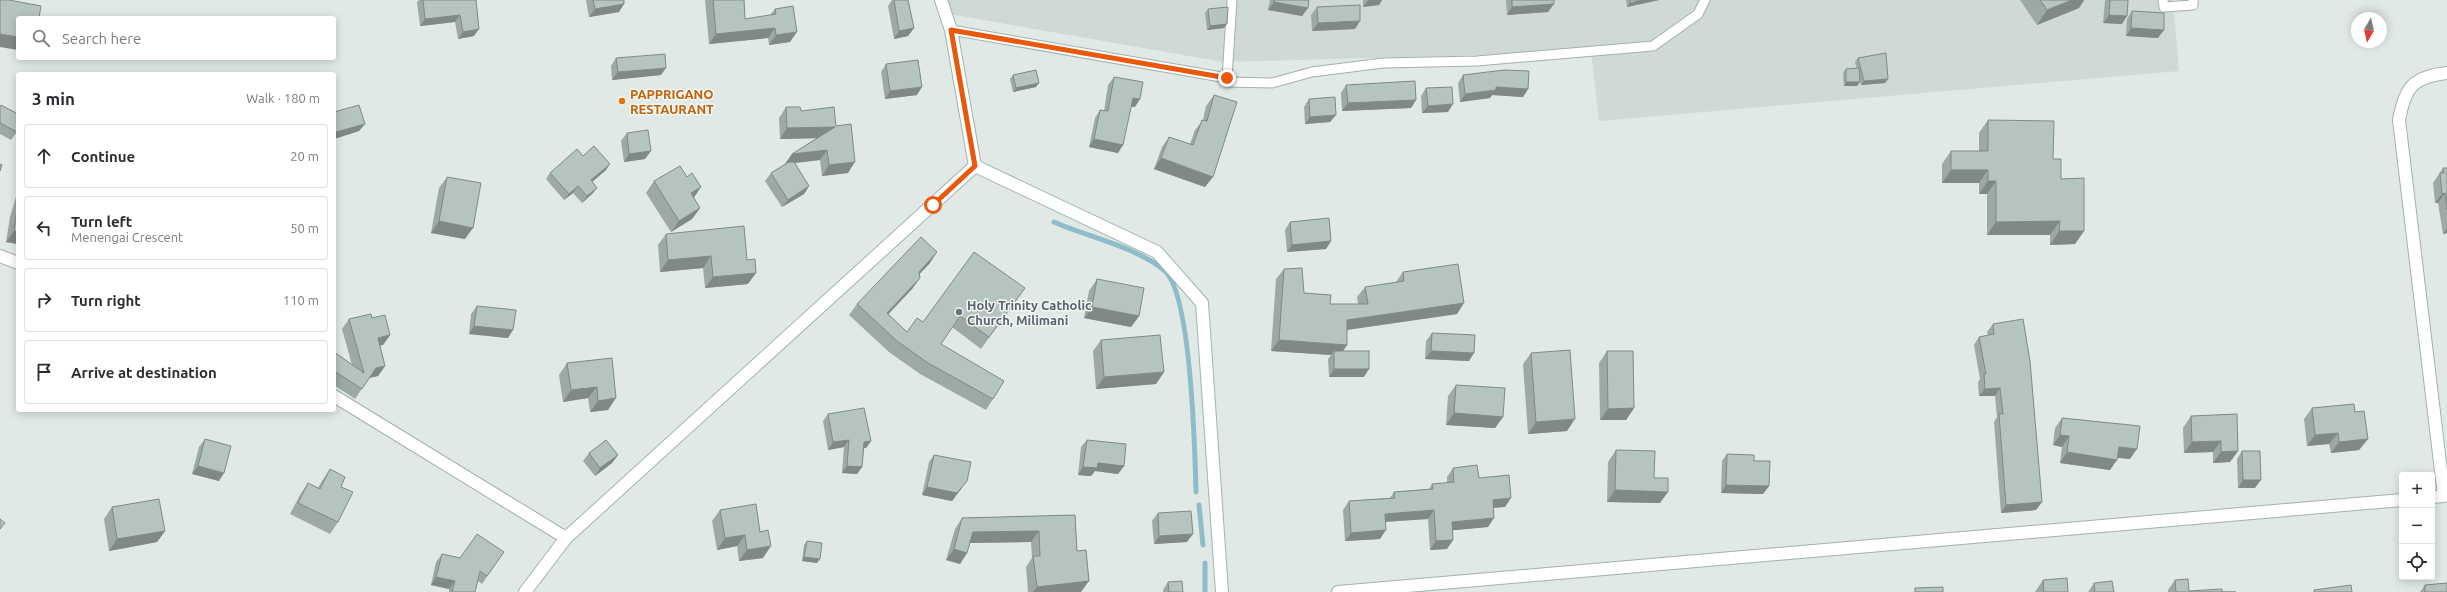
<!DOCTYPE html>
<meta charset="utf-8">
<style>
body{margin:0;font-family:Ubuntu,sans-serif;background:#f2f2f3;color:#2b2b33}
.controls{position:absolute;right:12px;bottom:12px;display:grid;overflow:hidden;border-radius:4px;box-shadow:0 2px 10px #0003}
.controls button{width:36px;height:36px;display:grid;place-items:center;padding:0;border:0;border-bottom:1px solid #e1e1e2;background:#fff;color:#2b2b33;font:20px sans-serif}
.compass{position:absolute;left:2351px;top:12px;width:36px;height:36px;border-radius:50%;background:#fff;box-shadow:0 2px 10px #0003;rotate:189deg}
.stop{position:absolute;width:12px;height:12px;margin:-9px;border:3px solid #ea580c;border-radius:50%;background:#fff}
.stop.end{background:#ea580c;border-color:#fff;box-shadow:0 1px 4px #0008}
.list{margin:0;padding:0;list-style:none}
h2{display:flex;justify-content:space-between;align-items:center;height:52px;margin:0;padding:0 16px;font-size:17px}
h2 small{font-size:13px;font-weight:400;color:#7c7c81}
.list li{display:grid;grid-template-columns:26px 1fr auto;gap:12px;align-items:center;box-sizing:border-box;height:64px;margin:0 8px 8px;padding:0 8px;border:1px solid #e1e1e2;border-radius:4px}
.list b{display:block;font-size:15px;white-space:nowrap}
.list p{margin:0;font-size:13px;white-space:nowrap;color:#7c7c81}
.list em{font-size:13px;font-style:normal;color:#7c7c81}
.icon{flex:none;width:22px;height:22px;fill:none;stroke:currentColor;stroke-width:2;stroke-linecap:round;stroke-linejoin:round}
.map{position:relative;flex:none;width:2447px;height:592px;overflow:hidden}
.search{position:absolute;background:#fff;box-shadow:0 2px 10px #0003;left:16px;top:16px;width:320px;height:44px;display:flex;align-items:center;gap:10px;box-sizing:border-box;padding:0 14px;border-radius:4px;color:#7c7c81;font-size:15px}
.panel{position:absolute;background:#fff;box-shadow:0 2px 10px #0003;left:16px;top:72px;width:320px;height:340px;border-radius:4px}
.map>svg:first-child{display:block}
</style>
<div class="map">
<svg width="2447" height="592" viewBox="0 0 2447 592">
<rect width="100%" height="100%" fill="#e0e9e6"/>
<polygon fill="#cfd9d5" points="948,0 2173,0 2179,71 1599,121 1591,52 1223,62 949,14"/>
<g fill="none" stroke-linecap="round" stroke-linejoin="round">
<g stroke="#8ebdc9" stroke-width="5">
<path d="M1054,222c34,15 83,25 111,49 26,24 30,181 31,221"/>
<polyline points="1199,505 1203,545"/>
<polyline points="1205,563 1205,592"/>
</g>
<g stroke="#a4b0ad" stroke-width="11">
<g id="lane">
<polyline points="2163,0 2164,7 2193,5 2193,0"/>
<polyline points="951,30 1227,78 1227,82 1272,83 1312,72 1383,63 1477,61 1653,46 1698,14 1705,0"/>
<polyline points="1227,78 1232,0"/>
</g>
</g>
<g stroke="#a4b0ad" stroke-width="14">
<g id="street">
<polyline points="941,0 951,30 975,166"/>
<polyline points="0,256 18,263"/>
<polyline points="334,396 566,538"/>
<path d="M2432,497l12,-1 -45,-376c6,-33 14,-43 48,-47"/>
<polyline points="1338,592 2402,500"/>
</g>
</g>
<g stroke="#a1b4ae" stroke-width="14">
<polyline id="secondary" points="525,592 566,538 975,166 1157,252 1202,303 1222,592"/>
</g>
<use href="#lane" stroke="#fff" stroke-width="9"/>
<use href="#street" stroke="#fff" stroke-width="12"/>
<use href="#secondary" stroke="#fff" stroke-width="12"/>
</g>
<g fill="#9da9a4">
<polygon points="419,0 476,0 474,36 458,39 455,22 420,26 417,2"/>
<polygon points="586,0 624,0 619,12 589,17"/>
<polygon points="705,0 744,0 745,19 770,15 775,9 790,42 769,45 768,38 709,44"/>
<polygon points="892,0 908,0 914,28 908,36 894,39 888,6"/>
<polygon points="1270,0 1309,0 1308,8 1302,16 1268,10"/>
<polygon points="1363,0 1382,0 1379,5 1363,7"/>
<polygon points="1506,0 1554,0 1548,12 1507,15"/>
<polygon points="1626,0 1659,0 1627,7"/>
<polygon points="2020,0 2084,0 2079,8 2037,25"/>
<polygon points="2105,0 2128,0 2122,24 2103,23"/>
<polygon points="1317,7 1355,29 1312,31 1311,15"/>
<polygon points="1208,9 1224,28 1207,30 1205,13"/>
<polygon points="2132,11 2158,38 2126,36 2127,19"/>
<polygon points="616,58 661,75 612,80 611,66"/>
<polygon points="1858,58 1888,79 1885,83 1861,85 1860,80 1857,86 1844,86 1843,73 1846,69 1857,69 1855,62"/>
<polygon points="886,64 917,95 885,99 881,72"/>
<polygon points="1013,75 1036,87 1013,92 1010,79"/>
<polygon points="1463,75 1528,89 1523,97 1492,95 1490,98 1460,102 1458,83"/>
<polygon points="1114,77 1135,107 1131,107 1118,153 1089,147 1095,118 1100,110 1104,111 1108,85"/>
<polygon points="1346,85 1416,100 1411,108 1342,111 1341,93"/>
<polygon points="1426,88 1448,112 1422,113 1421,96"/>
<polygon points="1214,95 1205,187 1154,169 1162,147 1169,137 1190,144 1195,130 1203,120 1206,106"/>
<polygon points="1309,99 1336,115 1330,122 1305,124 1304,107"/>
<polygon points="0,107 17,132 11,140 0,134"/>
<polygon points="786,107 801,111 836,126 848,173 822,176 820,160 795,163 809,186 804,194 782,207 765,181 771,173 785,164 792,154 817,138 780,139 779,118"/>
<polygon points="334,112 365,124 359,131 334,139"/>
<polygon points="1988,120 2053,159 2061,179 2084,231 2075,244 2050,245 2050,235 1987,235 1987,194 1979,194 1979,183 1942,183 1942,164 1951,151 1979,151 1979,133"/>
<polygon points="627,133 645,159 624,162 621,141"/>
<polygon points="583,156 606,170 592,182 597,188 592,194 582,203 573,193 564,200 546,179 550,173"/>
<polygon points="2443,168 2447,168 2447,233 2443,234 2438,203 2435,203 2433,183"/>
<polygon points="447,177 465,239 431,233 439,188"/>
<polygon points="654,181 694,198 700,208 692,219 671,232 646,193"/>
<polygon points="18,190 18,244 6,242 10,217"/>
<polygon points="1290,222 1331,241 1326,249 1287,252 1285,230"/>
<polygon points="666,234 747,260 748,284 705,288 703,268 660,272 658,245"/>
<polygon points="930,263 919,274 920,278 912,289 888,314 907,332 923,322 1025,288 981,349 952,327 941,344 993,399 986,410 920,374 889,352 849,315 857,304"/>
<polygon points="1284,269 1304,293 1330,304 1358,304 1357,297 1365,287 1396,282 1403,272 1457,314 1347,330 1347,345 1343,351 1364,377 1329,377 1328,359 1331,355 1271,351 1276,279"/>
<polygon points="1097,279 1139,316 1131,327 1084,318 1089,291"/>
<polygon points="477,306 508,338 469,334 471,314"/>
<polygon points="372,318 390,335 383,345 380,345 385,366 378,376 369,378 355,399 334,385 334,352 352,365 342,329 349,319"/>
<polygon points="1993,324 2042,502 2036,510 2001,513 1994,422 1997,417 1995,396 1979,396 1978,382 1980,379 1974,345 1979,337 1988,335 1987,332"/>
<polygon points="1432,333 1469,361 1425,359 1426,341"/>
<polygon points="1101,340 1164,372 1156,384 1096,389 1093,351"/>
<polygon points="1607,351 1634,408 1626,420 1600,420 1599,363"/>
<polygon points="1531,353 1567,431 1528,434 1523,364"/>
<polygon points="612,358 608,410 590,412 588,398 563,402 559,375 567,363"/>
<polygon points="1456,385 1503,417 1495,428 1446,425 1448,396"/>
<polygon points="2312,408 2355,412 2368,439 2359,450 2331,453 2329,444 2307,446 2304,419"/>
<polygon points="828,414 871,441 866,448 864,448 862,467 857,474 842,473 844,447 828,450 823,421"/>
<polygon points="2191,416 2238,451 2230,462 2213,463 2213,452 2184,453 2183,428"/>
<polygon points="2062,418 2130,459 2117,458 2110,470 2060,463 2062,447 2053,445 2055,428"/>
<polygon points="205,439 219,481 192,474 199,447"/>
<polygon points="1087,440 1124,466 1118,474 1095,471 1091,476 1078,475 1081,447"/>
<polygon points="1616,450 1654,478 1660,503 1607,502 1608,462"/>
<polygon points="2242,451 2255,488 2238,488 2237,459"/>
<polygon points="589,453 618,455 612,463 595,476 583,461"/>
<polygon points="1727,454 1769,486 1763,494 1721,493 1722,461"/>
<polygon points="934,455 961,489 952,501 922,495 929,462"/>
<polygon points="1453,468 1479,478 1505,507 1493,508 1488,527 1453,530 1453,540 1447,549 1430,550 1428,519 1386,522 1380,539 1345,541 1343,510 1349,501 1390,498 1394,492 1429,489 1432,484 1447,483 1447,477"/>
<polygon points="330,469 338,522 330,534 290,514 300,495 308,483 318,488 322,481"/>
<polygon points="756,504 763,558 739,561 737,546 717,550 712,521 720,510"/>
<polygon points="112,507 165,531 157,542 109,551 104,519"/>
<polygon points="1158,513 1187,542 1154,544 1152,521"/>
<polygon points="1075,515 1077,551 1081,592 1028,592 1026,567 1032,558 1031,542 970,543 967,553 960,564 946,560 955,529 962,518"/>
<polygon points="807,541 817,563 802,561 804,545"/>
<polygon points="504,552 482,584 478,581 475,592 449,592 449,589 431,585 436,562 442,554 460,558"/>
<polygon points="2043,580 2068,592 2035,592"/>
<polygon points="2175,580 2189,591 2236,592 2168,592 2168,590"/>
<polygon points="1168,582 1183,592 1163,592 1163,590"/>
<polygon points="2094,583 2114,592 2088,592"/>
<polygon points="2425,585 2447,592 2420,592"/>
</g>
<g fill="#7f8986">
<polygon points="1368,0 1382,0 1379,5 1363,7"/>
<polygon points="1643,0 1659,0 1627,7 1630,3"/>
<polygon points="2072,0 2084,0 2079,8 2037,25 2047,10"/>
<polygon points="1274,2 1308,8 1302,16 1268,10"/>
<polygon points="624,4 619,12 589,17 595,9"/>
<polygon points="1554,4 1548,12 1507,15 1512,7"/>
<polygon points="460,15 455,22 420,26 425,19"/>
<polygon points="2109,15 2127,16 2122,24 2103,23"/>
<polygon points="1360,21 1355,29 1312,31 1318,23"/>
<polygon points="1227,24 1224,28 1207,30 1210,26"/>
<polygon points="775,28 768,38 709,44 716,34"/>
<polygon points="914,28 908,36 894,39 899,31"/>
<polygon points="2131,28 2164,30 2158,38 2126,36"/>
<polygon points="479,29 474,36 458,39 463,32"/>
<polygon points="797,32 790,42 769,45 776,35"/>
<polygon points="0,34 18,37 18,50 0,47"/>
<polygon points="666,68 661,75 612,80 618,72"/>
<polygon points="1888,79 1885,83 1861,85 1864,81"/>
<polygon points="1846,82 1860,82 1857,86 1844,86"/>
<polygon points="1039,83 1036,87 1013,92 1016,88"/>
<polygon points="922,87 917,95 885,99 890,91"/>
<polygon points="1496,87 1528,89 1523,97 1492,95 1490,98 1460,102 1465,94"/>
<polygon points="1133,98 1140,99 1135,107 1127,106"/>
<polygon points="1416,100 1411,108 1342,111 1348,103"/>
<polygon points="1453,104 1448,112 1422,113 1428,106"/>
<polygon points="1336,115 1330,122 1305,124 1310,117"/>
<polygon points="365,124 359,131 334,139 334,134 336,132"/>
<polygon points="835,127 827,138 780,139 787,128"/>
<polygon points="1094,139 1123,145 1118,153 1089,147"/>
<polygon points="827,150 820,160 785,164 792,154"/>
<polygon points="651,151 645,159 624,162 629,154"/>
<polygon points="1161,158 1213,177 1205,187 1154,169"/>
<polygon points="855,162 848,173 822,176 829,165"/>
<polygon points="610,164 606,170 586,187 591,180"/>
<polygon points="1951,170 1988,170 1979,183 1942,183"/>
<polygon points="1988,181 1996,181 1987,194 1979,194"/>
<polygon points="578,186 573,193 564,200 569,194"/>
<polygon points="809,186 804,194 782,207 788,200"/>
<polygon points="701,187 693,199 691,193"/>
<polygon points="597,188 592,194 582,203 587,196"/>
<polygon points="2445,193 2438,203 2435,203 2442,194"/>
<polygon points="700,208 692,219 671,232 679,221"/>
<polygon points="439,221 473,228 465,239 431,233"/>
<polygon points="2060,221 2050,235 1987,235 1996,222"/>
<polygon points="2447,228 2447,233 2443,234"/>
<polygon points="14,231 18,232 18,244 6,242"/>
<polygon points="2059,231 2084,231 2075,244 2050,245"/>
<polygon points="1331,241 1326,249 1287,252 1292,245"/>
<polygon points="937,252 930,263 911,283 919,272"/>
<polygon points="711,256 703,268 660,272 668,260"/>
<polygon points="756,273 748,284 705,288 713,277"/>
<polygon points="920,278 912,289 879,324 887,313"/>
<polygon points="1464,303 1457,314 1339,331 1347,320"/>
<polygon points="1092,307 1139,316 1131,327 1084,318"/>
<polygon points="474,326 513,330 508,338 469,334"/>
<polygon points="390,335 383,345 371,348 378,338"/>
<polygon points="1279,340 1347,345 1339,356 1334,351 1331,355 1271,351"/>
<polygon points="1431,351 1474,353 1469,361 1425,359"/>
<polygon points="385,366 378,376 369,378 376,368"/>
<polygon points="1334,369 1369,369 1364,377 1329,377"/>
<polygon points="1164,372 1156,384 1096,389 1104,377"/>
<polygon points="597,387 588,398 563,402 571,390"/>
<polygon points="2000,388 1995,396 1979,396 1985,389"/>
<polygon points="616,398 608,410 590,412 598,401"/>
<polygon points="1634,408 1626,420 1600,420 1608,409"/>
<polygon points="1454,413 1503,417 1495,428 1446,425"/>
<polygon points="1575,419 1567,431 1528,434 1536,422"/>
<polygon points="2338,433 2329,444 2307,446 2315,435"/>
<polygon points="2060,435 2069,436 2062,447 2053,445"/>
<polygon points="2368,439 2359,450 2331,453 2339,442"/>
<polygon points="849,440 844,447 828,450 833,442"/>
<polygon points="871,441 866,448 859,449 864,442"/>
<polygon points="2221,441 2213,452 2184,453 2192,442"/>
<polygon points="2119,447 2137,449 2130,459 2112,457"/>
<polygon points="2238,451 2230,462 2213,463 2221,452"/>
<polygon points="2067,452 2117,460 2110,470 2060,463"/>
<polygon points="618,455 612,463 595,476 600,468"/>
<polygon points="1098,463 1124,466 1118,474 1095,471 1091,476 1078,475 1083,467"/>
<polygon points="198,466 224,473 219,481 192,474"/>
<polygon points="847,466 862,467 857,474 842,473"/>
<polygon points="2243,480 2261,480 2255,488 2238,488"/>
<polygon points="967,481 952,501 922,495 927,487"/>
<polygon points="1726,485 1769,486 1763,494 1721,493"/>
<polygon points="1615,490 1668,492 1660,503 1607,502"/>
<polygon points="1511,498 1505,507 1487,508 1493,500"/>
<polygon points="2042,502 2036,510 2001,513 2006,505"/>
<polygon points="1434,510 1428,519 1379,522 1385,514"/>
<polygon points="1494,518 1488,527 1446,531 1452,522"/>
<polygon points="1386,530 1380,539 1345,541 1351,533"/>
<polygon points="165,531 157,542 109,551 117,539"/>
<polygon points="1039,531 1031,542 965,543 973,532"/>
<polygon points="1193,534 1187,542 1154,544 1159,536"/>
<polygon points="745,535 737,546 717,550 725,538"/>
<polygon points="1453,540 1447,549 1430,550 1436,541"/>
<polygon points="771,546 763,558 739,561 747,550"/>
<polygon points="954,549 967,553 960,564 946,560"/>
<polygon points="804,557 820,559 817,563 802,561"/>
<polygon points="436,577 455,581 449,589 431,585"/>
<polygon points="1089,581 1081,592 1033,592 1037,587"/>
</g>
<g fill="#b6c4bf" stroke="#7f8986">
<polygon points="0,0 9,0 41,6 39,18 18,18 18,37 0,34"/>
<polygon points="423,0 476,0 479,29 463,32 460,15 425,19"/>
<polygon points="593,0 624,0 624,4 595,9"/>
<polygon points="713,0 744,0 745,19 776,14 775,9 793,6 797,32 776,35 775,28 716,34"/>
<polygon points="894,0 908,0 914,28 899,31"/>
<polygon points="1274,0 1309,0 1308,8 1274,2"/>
<polygon points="1512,0 1554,0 1554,4 1512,7"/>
<polygon points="1630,0 1643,0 1630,3"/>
<polygon points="2040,0 2072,0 2047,10"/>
<polygon points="2110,0 2128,0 2127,16 2109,15"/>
<polygon points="1360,5 1360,21 1318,23 1317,7"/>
<polygon points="1228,7 1227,24 1210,26 1208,9"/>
<polygon points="2132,11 2164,13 2164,30 2131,28"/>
<polygon points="1886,53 1888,79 1864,81 1858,58"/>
<polygon points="665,54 666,68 618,72 616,58"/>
<polygon points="918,60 922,87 890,91 886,64"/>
<polygon points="1859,68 1860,82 1846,82 1846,69"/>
<polygon points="1036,70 1039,83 1016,88 1013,75"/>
<polygon points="1504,70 1529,71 1528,89 1496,87 1496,90 1465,94 1463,75"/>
<polygon points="1114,77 1143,82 1140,99 1133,98 1123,145 1094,139 1100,110 1108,111"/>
<polygon points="1415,81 1416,100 1348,103 1346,85"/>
<polygon points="1452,87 1453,104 1428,106 1426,88"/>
<polygon points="1214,95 1237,102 1213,177 1161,158 1169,137 1193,145 1202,120 1207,121"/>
<polygon points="1335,97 1336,115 1310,117 1309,99"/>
<polygon points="1,105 18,114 18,129 17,132 0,123 0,107"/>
<polygon points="359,105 365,124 336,132 334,125 334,112"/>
<polygon points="786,107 800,107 801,111 834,107 836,126 851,124 855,162 829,165 827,150 792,154 835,127 787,128"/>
<polygon points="1988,120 2054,121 2053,159 2061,159 2061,179 2084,178 2084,231 2059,231 2060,221 1996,222 1996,181 1988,181 1988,170 1951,170 1951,151 1988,151"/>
<polygon points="648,130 651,151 629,154 627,133"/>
<polygon points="594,146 610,164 591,180 597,188 587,196 578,186 569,194 550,173 577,149 583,156"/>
<polygon points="789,162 794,162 809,186 788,200 771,173"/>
<polygon points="0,164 2,165 0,171"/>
<polygon points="680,166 687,177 692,173 701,187 691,193 700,208 679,221 654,181"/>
<polygon points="2443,168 2447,168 2447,209 2445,193 2442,194 2440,173 2444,173"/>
<polygon points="447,177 481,183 473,228 439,221"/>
<polygon points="18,204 18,232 14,231"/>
<polygon points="1329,218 1331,241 1292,245 1290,222"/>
<polygon points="744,226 747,260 755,259 756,273 713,277 711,256 668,260 666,234"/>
<polygon points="921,237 937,252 919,272 920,278 887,313 907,332 917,318 923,322 974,252 1025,288 989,337 960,316 941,344 1004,381 993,399 928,363 897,341 857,304"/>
<polygon points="1458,264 1464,303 1347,320 1347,345 1279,340 1284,269 1302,268 1304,293 1331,295 1330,304 1368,304 1365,287 1404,281 1403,272"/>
<polygon points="1097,279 1144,288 1139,316 1092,307"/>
<polygon points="477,306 516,310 513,330 474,326"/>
<polygon points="371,314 372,318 385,315 390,335 378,338 385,366 376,368 362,389 334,371 334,352 364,373 349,319"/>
<polygon points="2023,319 2030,361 2042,502 2006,505 1999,414 2003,414 2000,388 1985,389 1984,374 1986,374 1979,337 1994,334 1993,324"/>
<polygon points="1432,333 1475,335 1474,353 1431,351"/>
<polygon points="1160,335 1164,372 1104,377 1101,340"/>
<polygon points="1570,350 1575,419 1536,422 1531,353"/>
<rect x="1334" y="351" width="35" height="18"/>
<polygon points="1607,351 1633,351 1634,408 1608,409"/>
<polygon points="612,358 616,398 598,401 597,387 571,390 567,363"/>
<polygon points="1456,385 1505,388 1503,417 1454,413"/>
<polygon points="2354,404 2355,412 2364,411 2368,439 2339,442 2338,433 2315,435 2312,408"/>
<polygon points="864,408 871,441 864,442 862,467 847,466 849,440 833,442 828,414"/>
<polygon points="2237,414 2238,451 2221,452 2221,441 2192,442 2191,416"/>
<polygon points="2062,418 2140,426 2137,449 2119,447 2117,460 2067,452 2069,436 2060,435"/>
<polygon points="205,439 231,446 224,473 198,466"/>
<polygon points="606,440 618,455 600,468 589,453"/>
<polygon points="1087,440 1126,444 1124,466 1098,463 1097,468 1083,467"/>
<polygon points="1616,450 1655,451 1654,478 1668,478 1668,492 1615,490"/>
<polygon points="2242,451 2260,451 2261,480 2243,480"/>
<polygon points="1727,454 1754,455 1754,461 1770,461 1769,486 1726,485"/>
<polygon points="934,455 971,462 967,481 957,493 927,487"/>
<polygon points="1477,465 1479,478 1509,475 1511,498 1493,500 1494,518 1452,522 1453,540 1436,541 1434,510 1385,514 1386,530 1351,533 1349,501 1395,498 1394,492 1433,489 1432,484 1454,482 1453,468"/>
<polygon points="330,469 345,477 341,487 353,492 338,522 298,503 308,483 320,489"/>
<polygon points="159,499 165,531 117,539 112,507"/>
<polygon points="756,504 760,532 768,530 771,546 747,550 745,535 725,538 720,510"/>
<polygon points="1191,511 1193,534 1159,536 1158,513"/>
<polygon points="1075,515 1077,551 1086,550 1089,581 1037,587 1033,556 1040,556 1039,531 973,532 967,553 954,549 962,518"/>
<polygon points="0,519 5,523 0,529"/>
<polygon points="477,534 504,552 487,576 480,571 475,592 452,592 455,581 436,577 442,554 460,558"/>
<polygon points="807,541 822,543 820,559 804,557"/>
<polygon points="2067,578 2068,592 2044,592 2043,580"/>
<polygon points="2188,579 2189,591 2222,589 2222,592 2236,592 2176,592 2175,580"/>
<polygon points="1182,581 1183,592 1169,592 1168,582"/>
<polygon points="2112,581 2114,592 2095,592 2094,583"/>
<polygon points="2447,583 2447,592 2425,592 2425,585"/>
<polygon points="2351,585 2352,592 2314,592 2314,590"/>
<polygon points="1943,587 1943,592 1915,592 1915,588"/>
</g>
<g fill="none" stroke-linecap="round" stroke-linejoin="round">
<polyline stroke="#ea580c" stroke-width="5" points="933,205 975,166 951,30 1227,78"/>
</g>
<circle fill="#e8710a" stroke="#f0f7f4" stroke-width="1.5" cx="622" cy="101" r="4"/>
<circle fill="#6b7280" stroke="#f0f7f4" stroke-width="1.5" cx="959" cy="312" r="4"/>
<g text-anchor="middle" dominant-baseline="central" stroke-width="3" stroke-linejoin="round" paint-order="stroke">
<g font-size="13" font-weight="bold" fill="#c56008" stroke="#f0f7f4" text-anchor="start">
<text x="630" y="94">PAPPRIGANO<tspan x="630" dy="15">RESTAURANT</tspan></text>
</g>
<g font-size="13" font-weight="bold" fill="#5b616d" stroke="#f0f7f4" text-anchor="start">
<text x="967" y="305">Holy Trinity Catholic<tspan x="967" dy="15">Church, Milimani</tspan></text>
</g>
</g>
</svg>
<div class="controls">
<button>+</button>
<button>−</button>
<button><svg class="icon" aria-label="locate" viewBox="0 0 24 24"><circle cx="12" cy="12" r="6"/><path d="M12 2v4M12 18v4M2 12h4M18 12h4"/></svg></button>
</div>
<svg class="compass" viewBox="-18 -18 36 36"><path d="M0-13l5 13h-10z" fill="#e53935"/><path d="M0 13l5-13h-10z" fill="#7c7c81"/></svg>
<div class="stop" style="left:933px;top:205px"></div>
<div class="stop end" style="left:1227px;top:78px"></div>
<div class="search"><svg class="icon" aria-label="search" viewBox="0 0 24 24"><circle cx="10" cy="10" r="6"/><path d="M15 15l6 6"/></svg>Search here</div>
<section class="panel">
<h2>3 min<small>Walk · 180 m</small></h2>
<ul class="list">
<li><svg class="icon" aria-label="ahead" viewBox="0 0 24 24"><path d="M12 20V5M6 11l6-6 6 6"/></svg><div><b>Continue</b></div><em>20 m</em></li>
<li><svg class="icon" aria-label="left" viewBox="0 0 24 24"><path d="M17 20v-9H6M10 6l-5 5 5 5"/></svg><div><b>Turn left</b><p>Menengai Crescent</p></div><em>50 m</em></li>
<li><svg class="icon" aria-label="right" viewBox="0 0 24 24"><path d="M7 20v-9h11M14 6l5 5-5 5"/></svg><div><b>Turn right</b></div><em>110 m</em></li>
<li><svg class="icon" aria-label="arrive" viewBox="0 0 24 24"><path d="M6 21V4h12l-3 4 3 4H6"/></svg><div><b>Arrive at destination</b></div></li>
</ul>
</section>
</div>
